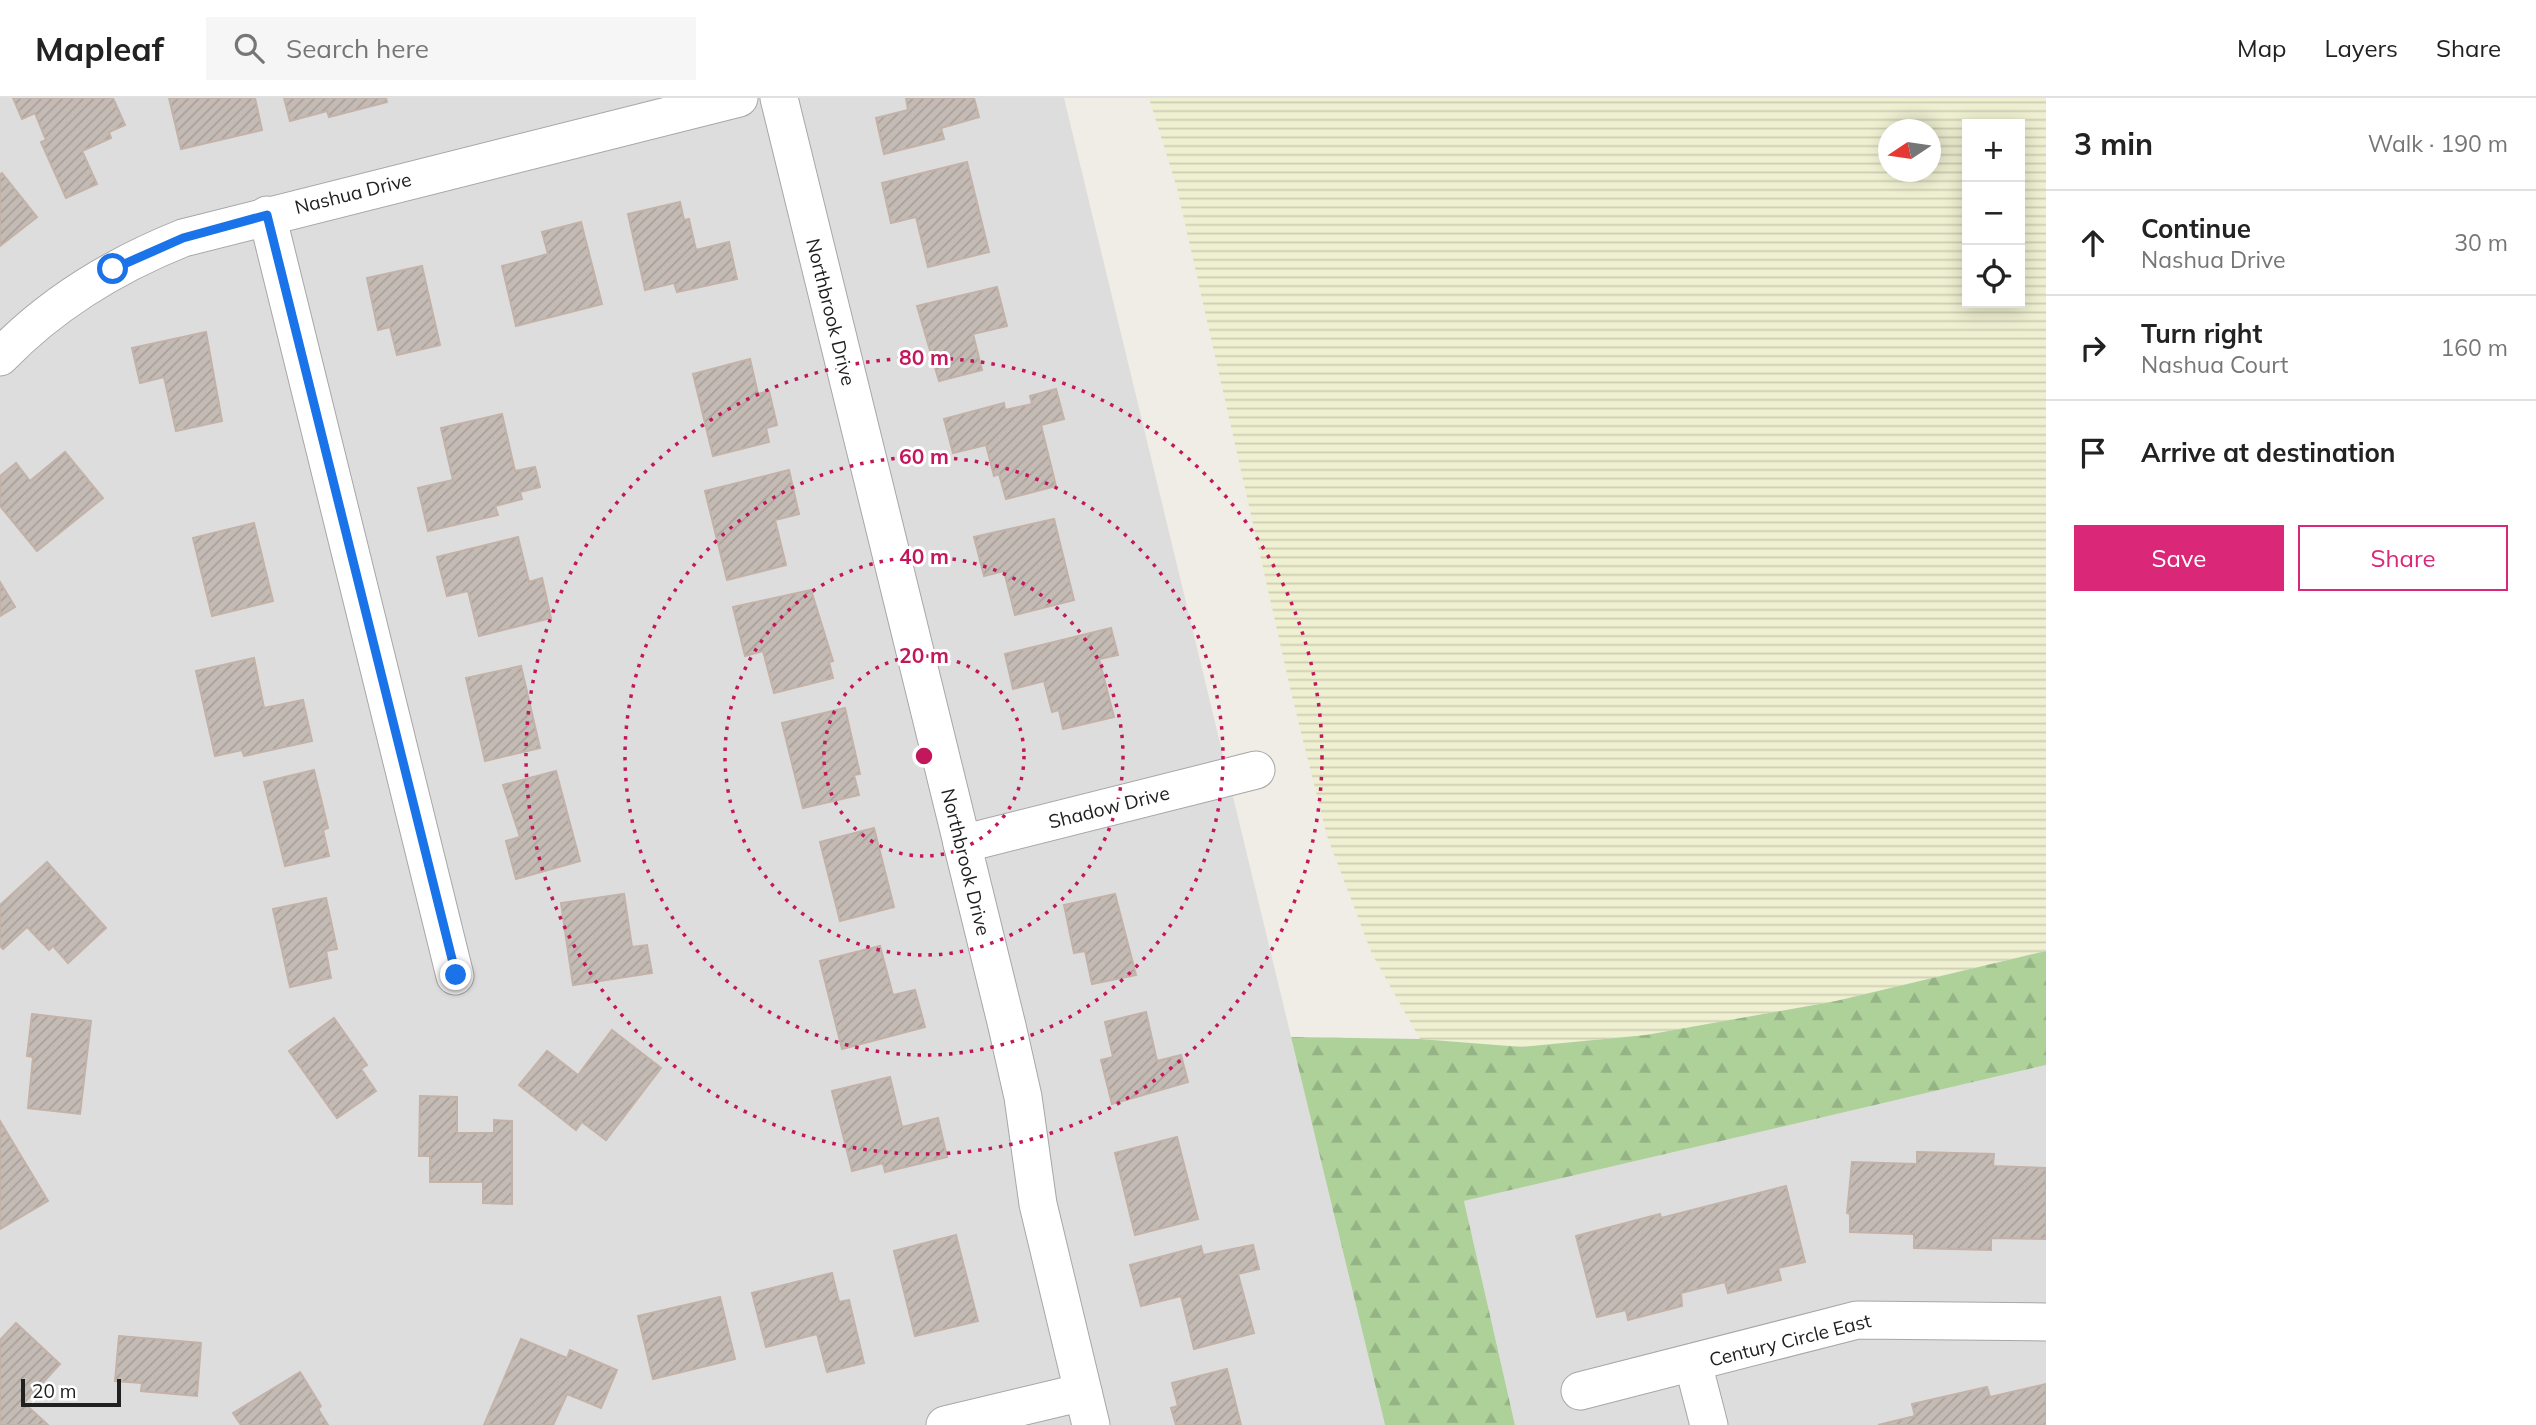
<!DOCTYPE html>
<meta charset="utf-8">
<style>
body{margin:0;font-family:Mulish,sans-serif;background:#f6f6f6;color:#222}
.controls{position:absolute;right:21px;top:21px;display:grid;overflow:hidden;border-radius:0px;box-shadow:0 4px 18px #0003}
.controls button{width:63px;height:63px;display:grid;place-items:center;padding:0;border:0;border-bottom:2px solid #e0e0e0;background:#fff;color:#222;font:35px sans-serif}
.compass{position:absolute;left:1878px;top:21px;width:63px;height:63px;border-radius:50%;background:#fff;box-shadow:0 4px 18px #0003;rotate:257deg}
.scale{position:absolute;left:21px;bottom:18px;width:100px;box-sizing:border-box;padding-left:7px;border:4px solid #202020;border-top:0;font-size:19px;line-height:24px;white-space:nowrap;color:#202020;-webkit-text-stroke:5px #fff;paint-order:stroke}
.stop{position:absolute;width:21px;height:21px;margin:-16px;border:5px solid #1a73e8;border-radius:50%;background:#fff}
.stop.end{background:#1a73e8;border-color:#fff;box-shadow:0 2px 7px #0008}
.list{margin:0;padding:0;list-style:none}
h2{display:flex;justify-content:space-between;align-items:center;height:91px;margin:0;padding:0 28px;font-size:30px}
h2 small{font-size:23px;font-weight:400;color:#767676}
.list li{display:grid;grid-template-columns:46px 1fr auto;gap:21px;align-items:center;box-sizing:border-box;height:105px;padding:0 28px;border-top:2px solid #e0e0e0}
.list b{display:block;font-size:26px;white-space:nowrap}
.list p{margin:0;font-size:23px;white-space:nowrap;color:#767676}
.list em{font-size:23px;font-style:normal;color:#767676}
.actions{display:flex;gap:14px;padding:21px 28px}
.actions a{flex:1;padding:16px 0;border:2px solid #db2777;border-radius:0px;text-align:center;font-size:24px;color:#db2777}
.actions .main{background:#db2777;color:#fff}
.icon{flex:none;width:38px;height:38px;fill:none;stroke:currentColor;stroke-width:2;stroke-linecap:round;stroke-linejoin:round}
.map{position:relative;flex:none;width:2046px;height:1327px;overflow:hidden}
header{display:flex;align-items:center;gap:42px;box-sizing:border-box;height:98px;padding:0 35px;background:#fff;border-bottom:2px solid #e0e0e0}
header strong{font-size:33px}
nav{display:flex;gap:38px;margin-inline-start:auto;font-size:24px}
.search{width:490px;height:63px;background:#f6f6f6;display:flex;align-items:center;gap:18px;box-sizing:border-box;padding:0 24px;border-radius:0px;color:#767676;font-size:26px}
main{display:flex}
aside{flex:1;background:#fff}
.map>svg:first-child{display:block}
</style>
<header>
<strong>Mapleaf</strong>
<div class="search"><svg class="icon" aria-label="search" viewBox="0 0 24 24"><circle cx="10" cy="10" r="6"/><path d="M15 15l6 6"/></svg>Search here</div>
<nav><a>Map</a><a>Layers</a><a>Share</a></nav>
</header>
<main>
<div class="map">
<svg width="2046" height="1327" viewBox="0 0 2046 1327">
<defs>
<pattern id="farmland-rules" width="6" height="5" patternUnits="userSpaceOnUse" patternTransform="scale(1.75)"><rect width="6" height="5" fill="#efefd1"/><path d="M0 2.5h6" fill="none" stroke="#cdcdb3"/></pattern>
<pattern id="forest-firs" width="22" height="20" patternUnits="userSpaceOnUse" patternTransform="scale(1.75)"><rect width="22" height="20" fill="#aed19a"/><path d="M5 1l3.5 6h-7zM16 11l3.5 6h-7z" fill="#95b384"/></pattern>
<pattern id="building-hatch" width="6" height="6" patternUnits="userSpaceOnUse" patternTransform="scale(1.75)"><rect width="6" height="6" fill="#c5bbb5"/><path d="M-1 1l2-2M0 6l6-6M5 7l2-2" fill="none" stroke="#a9a09b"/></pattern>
</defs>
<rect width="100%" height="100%" fill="#f0ece6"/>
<g fill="#dedddd">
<polygon points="0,0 1064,0 1385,1327 0,1327"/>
<polygon points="2046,967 2046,1327 1515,1327 1464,1103"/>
</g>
<path fill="url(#farmland-rules)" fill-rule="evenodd" d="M1149,0h897v853l-210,50 -189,34 -125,12 -102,-8 -48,-85 -45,-118 -35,-140 -115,-508zM1967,26h53v179h-53zM1888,32h42v42h-42z"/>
<polygon fill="url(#forest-firs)" points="2046,853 2046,967 1464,1103 1515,1327 1385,1327 1291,939 1420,941 1522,949 1646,937 1836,903"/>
<g fill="url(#building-hatch)" stroke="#c3b2a8" stroke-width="2">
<polygon points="13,0 113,0 125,27 109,34 111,40 82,53 97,86 66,100 41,44 46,42 35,15 22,21"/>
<polygon points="169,0 255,0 262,32 181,51"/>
<polygon points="284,0 386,0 387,4 329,19 327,13 290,23"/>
<polygon points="906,0 974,0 979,19 941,30 944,41 884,56 876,20 908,12"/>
<polygon points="967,64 989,154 928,169 916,119 891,125 882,85"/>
<polygon points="2,75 37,119 0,148 0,77"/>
<polygon points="680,104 684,122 689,121 696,152 729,144 737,181 677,194 674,185 645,192 628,116"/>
<polygon points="581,124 602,206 516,228 502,168 548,156 542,134"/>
<polygon points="422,168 440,247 397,257 390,229 378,232 367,180"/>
<polygon points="997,189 1007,228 973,236 982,272 939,283 917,208"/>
<polygon points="206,234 222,323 176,333 164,279 140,285 132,250"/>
<polygon points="750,261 758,296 769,293 777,327 766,330 769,344 713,358 693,276"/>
<polygon points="1056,291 1064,321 1041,327 1056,388 1006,401 999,376 994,378 986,347 953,355 944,321 1004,305 1005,312 1032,306 1030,298"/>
<polygon points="502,316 515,373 535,369 540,389 520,394 522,401 495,408 498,417 428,433 418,390 453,382 441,330"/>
<polygon points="65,354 103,400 37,453 0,408 0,378 16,365 30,383"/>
<polygon points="789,372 799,416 775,422 786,467 727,482 705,393"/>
<polygon points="1054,421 1074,502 1015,517 1004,473 984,478 974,439"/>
<polygon points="254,425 273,503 212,518 193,440"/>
<polygon points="518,439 529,484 542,480 551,520 479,538 468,493 447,498 437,459"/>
<polygon points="0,484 15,509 0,518"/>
<polygon points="811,492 833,563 829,564 833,580 774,595 763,553 745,558 733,509"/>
<polygon points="1111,530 1118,557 1099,561 1114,619 1063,631 1059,612 1052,614 1044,583 1013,591 1005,556"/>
<polygon points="254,560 264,610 303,602 312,643 244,658 242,652 215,658 196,573"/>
<polygon points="521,568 540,650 485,663 466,580"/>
<polygon points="845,610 860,676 854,677 859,697 803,710 782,625"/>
<polygon points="314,672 328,730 323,732 329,758 285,768 264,684"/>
<polygon points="556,673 580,763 516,781 506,743 520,739 503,687"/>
<polygon points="874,730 894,809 840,823 820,744"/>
<polygon points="47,764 106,830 68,865 53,848 49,852 27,829 3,851 0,848 0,807"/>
<polygon points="624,796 632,849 647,847 652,875 573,887 561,805"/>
<polygon points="1115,796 1136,877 1092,886 1085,853 1074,855 1064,807"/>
<polygon points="326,800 337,851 326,853 331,880 290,889 273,811"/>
<polygon points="880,848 893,897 915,892 925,929 842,951 820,863"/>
<polygon points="1146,914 1157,963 1181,957 1188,984 1112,1006 1101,962 1113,959 1105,924"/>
<polygon points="32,916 91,923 80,1016 28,1010 33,959 27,958"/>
<polygon points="334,920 367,967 361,971 376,993 337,1020 289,953"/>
<polygon points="612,932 661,970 606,1042 582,1024 576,1032 519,987 547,953 578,977"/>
<polygon points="890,979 902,1029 938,1020 947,1059 885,1074 883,1065 852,1073 832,993"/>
<polygon points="420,998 457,999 457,1035 494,1035 494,1022 512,1023 512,1106 483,1105 483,1084 430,1084 430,1058 419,1058"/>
<polygon points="0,1023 48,1103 0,1131"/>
<polygon points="1177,1039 1198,1121 1135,1137 1115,1055"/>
<polygon points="1917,1054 1994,1056 1993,1068 2046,1070 2046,1141 1991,1140 1991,1152 1914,1150 1914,1136 1850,1134 1850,1116 1847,1115 1852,1064 1917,1066"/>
<polygon points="1786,1088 1805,1164 1778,1170 1781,1182 1728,1195 1725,1184 1681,1195 1682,1208 1628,1222 1626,1212 1597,1219 1576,1138 1660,1116 1661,1120"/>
<polygon points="956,1137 978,1223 915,1238 894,1153"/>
<polygon points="1253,1147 1259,1171 1238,1176 1254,1235 1194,1251 1181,1198 1141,1208 1130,1167 1201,1148 1203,1157"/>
<polygon points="832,1175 839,1204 849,1202 864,1265 827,1274 817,1236 766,1249 752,1195"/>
<polygon points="720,1199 735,1261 653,1281 638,1218"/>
<polygon points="16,1225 60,1266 24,1305 48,1327 0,1327 0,1242"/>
<polygon points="119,1238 201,1245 197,1298 141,1293 142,1285 115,1283"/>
<polygon points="521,1241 567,1260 570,1252 617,1272 601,1310 567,1296 553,1327 484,1327"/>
<polygon points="1227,1271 1241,1327 1176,1327 1171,1310 1178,1308 1172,1285"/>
<polygon points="300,1274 321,1308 318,1311 328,1327 241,1327 233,1315"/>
<polygon points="2046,1286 2046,1327 1878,1327 1915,1318 1912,1306 1987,1289 1990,1299"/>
</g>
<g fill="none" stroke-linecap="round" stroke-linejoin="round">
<g stroke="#a7a7a7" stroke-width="39">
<g id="street">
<polyline points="779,0 1007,928 1023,999 1038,1106 1091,1327"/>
<polyline points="267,117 455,878"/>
<path d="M0,259c52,-54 113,-91 183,-119l556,-140"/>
<polyline points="962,746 1256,672"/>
<polyline points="1693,1265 1709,1327"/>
<polyline points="1580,1293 1857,1222 2046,1224"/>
<polyline points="945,1327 1083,1294"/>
</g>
</g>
<use href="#street" stroke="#fff" stroke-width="37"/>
</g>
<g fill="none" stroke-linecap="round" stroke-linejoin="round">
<polyline stroke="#1a73e8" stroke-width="9" points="113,171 183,140 267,117 456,877"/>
</g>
<g fill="none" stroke="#c2185b" stroke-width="3.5" stroke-dasharray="3.5 7">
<circle cx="924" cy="658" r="100"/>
<circle cx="924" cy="658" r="199"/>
<circle cx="924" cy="658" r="299"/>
<circle cx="924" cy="658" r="398"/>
</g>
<g text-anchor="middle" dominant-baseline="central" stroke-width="6" stroke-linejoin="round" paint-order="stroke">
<g font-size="19" fill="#202020" stroke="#fff">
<text transform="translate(353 95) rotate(-14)">Nashua Drive</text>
<text transform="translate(831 214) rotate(76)">Northbrook Drive</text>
<text transform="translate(1109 709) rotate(-14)">Shadow Drive</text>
<text transform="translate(966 764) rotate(76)">Northbrook Drive</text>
<text transform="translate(1790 1242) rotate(-14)">Century Circle East</text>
</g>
</g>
<circle cx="924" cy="658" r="10" fill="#c2185b" stroke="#fff" stroke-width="3.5"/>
<g font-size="21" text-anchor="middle" font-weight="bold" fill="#c2185b" stroke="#fff" stroke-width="6" stroke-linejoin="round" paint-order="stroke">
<text x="924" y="267">80 m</text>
<text x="924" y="366">60 m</text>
<text x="924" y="466">40 m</text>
<text x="924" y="565">20 m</text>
</g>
</svg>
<div class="controls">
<button>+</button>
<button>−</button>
<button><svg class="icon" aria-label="locate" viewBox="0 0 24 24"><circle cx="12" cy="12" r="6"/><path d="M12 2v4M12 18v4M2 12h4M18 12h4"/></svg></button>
</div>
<svg class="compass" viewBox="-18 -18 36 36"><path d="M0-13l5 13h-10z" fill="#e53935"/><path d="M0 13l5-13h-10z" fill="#767676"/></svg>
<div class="scale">20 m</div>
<div class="stop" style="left:113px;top:171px"></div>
<div class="stop end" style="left:456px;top:877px"></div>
</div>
<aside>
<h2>3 min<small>Walk · 190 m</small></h2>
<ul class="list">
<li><svg class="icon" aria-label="ahead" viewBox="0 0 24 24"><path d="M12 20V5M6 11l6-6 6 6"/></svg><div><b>Continue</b><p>Nashua Drive</p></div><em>30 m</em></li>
<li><svg class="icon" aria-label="right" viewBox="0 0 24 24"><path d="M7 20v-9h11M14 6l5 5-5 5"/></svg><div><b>Turn right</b><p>Nashua Court</p></div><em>160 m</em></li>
<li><svg class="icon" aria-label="arrive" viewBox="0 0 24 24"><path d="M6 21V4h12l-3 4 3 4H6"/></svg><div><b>Arrive at destination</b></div></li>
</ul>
<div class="actions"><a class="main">Save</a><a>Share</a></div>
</aside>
</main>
